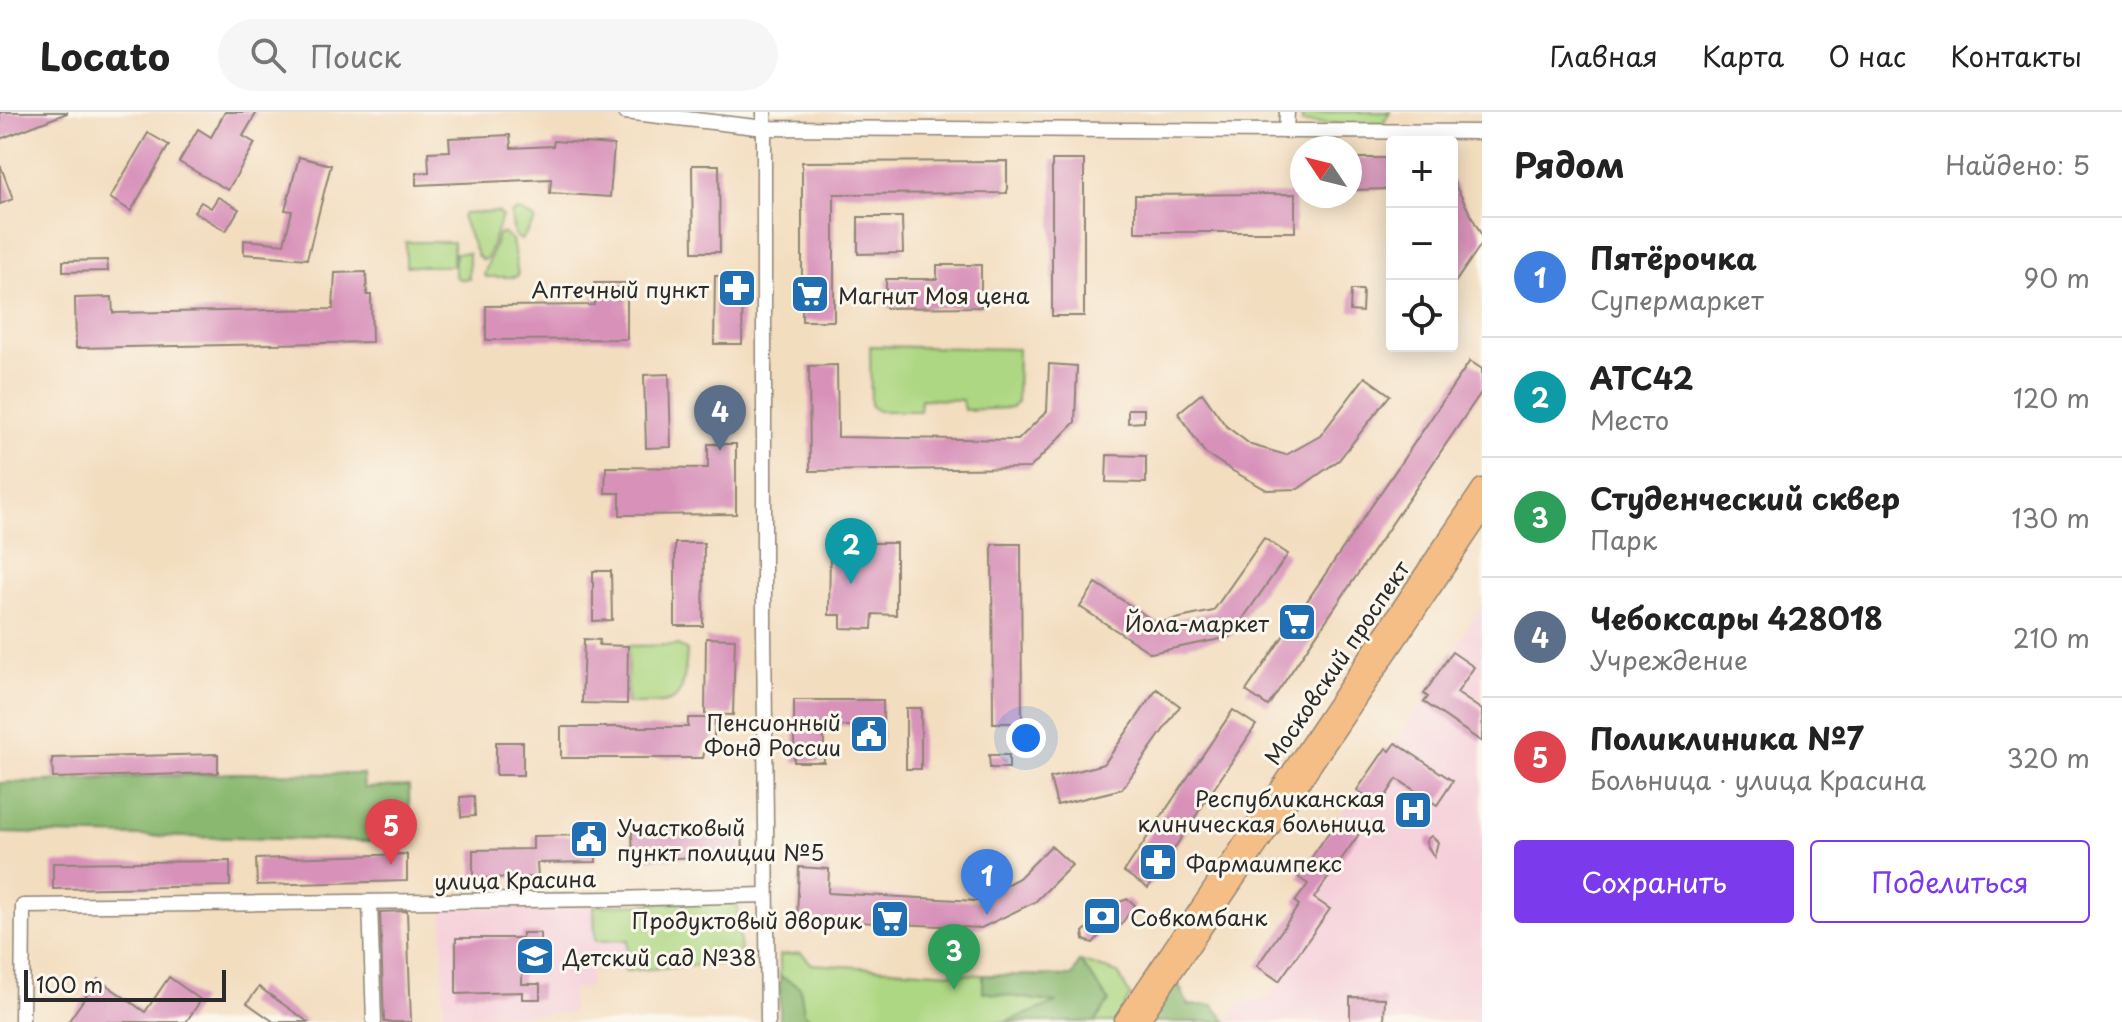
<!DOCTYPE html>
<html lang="ru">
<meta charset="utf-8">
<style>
body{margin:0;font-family:"Playpen Sans",sans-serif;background:#f6f6f6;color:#222}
.controls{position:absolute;right:24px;top:24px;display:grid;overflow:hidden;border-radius:8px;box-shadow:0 4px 20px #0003}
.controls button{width:72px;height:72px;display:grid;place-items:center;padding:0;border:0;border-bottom:2px solid #e0e0e0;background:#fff;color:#222;font:40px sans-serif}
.compass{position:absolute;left:1290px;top:24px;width:72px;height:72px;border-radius:50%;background:#fff;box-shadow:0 4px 20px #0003;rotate:305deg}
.scale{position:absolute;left:24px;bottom:20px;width:202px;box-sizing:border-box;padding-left:8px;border:4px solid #2b2b2b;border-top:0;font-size:22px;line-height:28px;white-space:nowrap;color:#2b2b2b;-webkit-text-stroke:6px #fbf7ec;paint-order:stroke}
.you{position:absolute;left:1026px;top:626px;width:28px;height:28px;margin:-20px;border:6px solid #fff;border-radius:50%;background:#1a73e8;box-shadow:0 0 0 12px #1a73e833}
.badge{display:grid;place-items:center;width:52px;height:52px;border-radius:50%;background:#7c3aed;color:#fff;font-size:26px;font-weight:700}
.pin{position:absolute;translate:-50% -66px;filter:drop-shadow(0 2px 4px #0008)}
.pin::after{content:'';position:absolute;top:42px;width:28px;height:24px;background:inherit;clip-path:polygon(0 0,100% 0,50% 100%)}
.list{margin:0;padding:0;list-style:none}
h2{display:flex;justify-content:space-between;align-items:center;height:104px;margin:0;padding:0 32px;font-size:34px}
h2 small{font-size:26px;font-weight:400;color:#767676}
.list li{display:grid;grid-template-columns:52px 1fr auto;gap:24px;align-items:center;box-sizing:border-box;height:120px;padding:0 32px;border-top:2px solid #e0e0e0}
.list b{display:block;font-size:30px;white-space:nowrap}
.list p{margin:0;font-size:26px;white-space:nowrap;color:#767676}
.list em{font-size:26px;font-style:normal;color:#767676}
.actions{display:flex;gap:16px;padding:24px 32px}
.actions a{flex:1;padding:18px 0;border:2px solid #7c3aed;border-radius:8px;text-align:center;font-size:28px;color:#7c3aed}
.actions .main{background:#7c3aed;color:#fff}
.icon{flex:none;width:44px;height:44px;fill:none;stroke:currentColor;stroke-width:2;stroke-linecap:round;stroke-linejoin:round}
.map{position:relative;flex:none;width:1482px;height:910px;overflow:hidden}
header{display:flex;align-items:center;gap:48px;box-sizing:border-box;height:112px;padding:0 40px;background:#fff;border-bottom:2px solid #e0e0e0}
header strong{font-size:38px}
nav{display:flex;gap:44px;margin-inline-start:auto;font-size:28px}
.search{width:560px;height:72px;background:#f6f6f6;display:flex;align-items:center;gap:20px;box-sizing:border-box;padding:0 28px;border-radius:44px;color:#767676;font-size:30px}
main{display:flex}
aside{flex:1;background:#fff}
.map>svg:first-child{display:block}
</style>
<header>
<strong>Locato</strong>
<div class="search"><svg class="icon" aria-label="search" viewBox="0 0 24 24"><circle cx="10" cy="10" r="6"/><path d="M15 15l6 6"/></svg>Поиск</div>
<nav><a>Главная</a><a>Карта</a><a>О нас</a><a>Контакты</a></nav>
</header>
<main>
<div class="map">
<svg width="1482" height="910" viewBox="0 0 1482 910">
<rect width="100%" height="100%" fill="#fbf7ec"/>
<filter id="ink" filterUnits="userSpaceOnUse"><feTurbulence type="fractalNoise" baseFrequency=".0125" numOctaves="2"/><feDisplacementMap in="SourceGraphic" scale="16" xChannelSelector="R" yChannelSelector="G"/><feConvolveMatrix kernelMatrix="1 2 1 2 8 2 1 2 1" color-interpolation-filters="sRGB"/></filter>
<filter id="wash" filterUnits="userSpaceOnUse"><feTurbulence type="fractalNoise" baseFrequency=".006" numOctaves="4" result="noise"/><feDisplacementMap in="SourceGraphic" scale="32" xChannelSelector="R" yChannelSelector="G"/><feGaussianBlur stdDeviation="1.8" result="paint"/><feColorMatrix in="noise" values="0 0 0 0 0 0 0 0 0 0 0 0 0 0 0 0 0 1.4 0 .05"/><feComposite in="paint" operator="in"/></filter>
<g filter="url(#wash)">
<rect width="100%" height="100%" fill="#f3ddbf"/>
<g fill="#f5cfda">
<polygon points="1482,494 1482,910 1228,910 1240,890 1268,886 1279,870 1257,854 1299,793 1295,790 1307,772 1298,765 1386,636 1390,638 1427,585 1424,582"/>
<polygon points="594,794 628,828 625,859 590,859 591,876 572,877 572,901 443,905 443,797"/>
</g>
<g fill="#add782" stroke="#6c8156" stroke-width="2">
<polygon points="1302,0 1390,0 1383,12 1302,11"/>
<polygon points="519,99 534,106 535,109 521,128 514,123 511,103 513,100"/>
<polygon points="498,100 502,104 487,146 482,148 477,143 462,105 464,102"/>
<polygon points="503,121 512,128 518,163 516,165 486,165 484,163 498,123"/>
<rect x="406" y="130" width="47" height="24"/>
<polygon points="455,141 469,141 469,167 459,167 455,164"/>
<polygon points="870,234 1018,237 1017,290 1011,296 964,298 962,288 921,287 920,299 878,299 871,294"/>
<path d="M678,533l9,6c-4,54 -8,53 -60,53l1,-58z"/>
<polygon points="737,788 742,858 732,857 731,851 625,859 628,828 595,829 594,794"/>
<polygon points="801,841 812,852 983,863 1072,864 1080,849 1118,861 1130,884 1115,910 780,910 780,843"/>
</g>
<g fill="#8ab870" stroke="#5a724e" stroke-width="2">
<polygon points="234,661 363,662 364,676 409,674 410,730 0,721 0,671"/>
<polygon points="1080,849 1109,889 1095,910 1005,910 1056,891 983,880 983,863 1072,864"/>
<polygon points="780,864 800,875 804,900 812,910 780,910"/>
<polygon points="1176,867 1188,893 1213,893 1227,910 1148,910"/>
</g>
<g id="blocks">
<g fill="#d892ba">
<polygon points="0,0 67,0 67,1 0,27"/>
<polygon points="225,0 257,0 243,24 255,31 228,78 179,50 198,17 211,25"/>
<polygon points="148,21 169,33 131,99 110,86"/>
<polygon points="510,23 511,36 553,34 554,29 614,33 610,85 550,81 551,67 416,73 416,61 429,60 428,40 450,39 449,26"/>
<polygon points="299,45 331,53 307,147 244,142 244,128 284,132 292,99 285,98"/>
<polygon points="1350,46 1392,46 1392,77 1350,78"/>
<rect x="1052" y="48" width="32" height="156"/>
<polygon points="1007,49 1007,81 834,82 834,209 802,209 802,50"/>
<polygon points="692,53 719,53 720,140 693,140"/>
<polygon points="1,55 13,87 0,92 0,56"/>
<polygon points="1452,67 1482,124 1482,131 1452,175"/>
<polygon points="1295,82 1295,120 1135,120 1135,83"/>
<polygon points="218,85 239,97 226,119 194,100 201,90 211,96"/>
<polygon points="858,105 902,105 903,141 858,142"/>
<polygon points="107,148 108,159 63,160 63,149"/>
<polygon points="937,153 981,153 981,195 886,196 886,167 937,167"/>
<polygon points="366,160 367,183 371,183 372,230 76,236 75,186 112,185 113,201 333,197 335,161"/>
<polygon points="715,164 743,164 742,232 714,232"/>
<polygon points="594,171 627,171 627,227 486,228 486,194 594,193"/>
<polygon points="1351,178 1363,178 1362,200 1350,199"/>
<polygon points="1470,249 1482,257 1482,279 1268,594 1246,579"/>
<polygon points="1049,252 1077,254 1075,310 1030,356 810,359 809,254 837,253 838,325 1018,328 1047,299"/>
<polygon points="669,262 671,335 646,336 644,263"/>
<polygon points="1365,265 1390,283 1339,348 1298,377 1267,378 1233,359 1205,341 1178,301 1202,281 1226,314 1251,333 1286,343 1320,324"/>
<polygon points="717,277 730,277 731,302 705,303 705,290 717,290"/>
<polygon points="1128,297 1144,297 1144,310 1128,311"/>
<polygon points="708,332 736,332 736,402 620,403 620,381 605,381 606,355 708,356"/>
<polygon points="1107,343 1146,344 1146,371 1106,370"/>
<polygon points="1264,426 1288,442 1230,525 1151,541 1080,495 1096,471 1157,511 1213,499"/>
<polygon points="675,431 704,431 703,514 675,514"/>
<polygon points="843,431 896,431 896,503 873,502 872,517 841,516 841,503 829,503 830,441 843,441"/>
<polygon points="992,432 1021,432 1022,611 993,611"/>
<polygon points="593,459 611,459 612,508 593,509"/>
<polygon points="706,526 735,527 733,603 705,602"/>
<polygon points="584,527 600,528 599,533 628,534 627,592 582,591"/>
<polygon points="1452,540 1474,555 1457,581 1482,598 1482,630 1424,590 1428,585 1424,582"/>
<polygon points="1157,577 1180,594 1122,677 1057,693 1050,666 1104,652"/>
<polygon points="794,588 883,588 883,629 855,629 855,614 824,614 824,650 794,650"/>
<rect x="906" y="596" width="15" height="61"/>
<polygon points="1233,598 1256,613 1148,776 1124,760"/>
<polygon points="688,606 715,606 714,624 705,637 703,646 561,646 561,615 688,615"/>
<rect x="496" y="630" width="27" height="33"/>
<polygon points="1396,631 1453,669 1437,693 1397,667 1380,693 1357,678 1386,636 1390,639"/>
<polygon points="218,642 218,661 53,666 52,646"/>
<polygon points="989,643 1009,643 1009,656 990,656"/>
<polygon points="474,684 475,704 461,705 460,685"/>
<polygon points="1338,707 1359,722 1314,786 1330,797 1279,869 1257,854 1299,793 1295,790 1308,772 1298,765"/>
<polygon points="742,715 743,743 633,748 632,720"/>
<polygon points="595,723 596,750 537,751 538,765 473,766 473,738 533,737 533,724"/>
<polygon points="1431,724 1438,730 1434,745 1426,731 1427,727"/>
<polygon points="1051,734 1072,753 1035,790 981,816 797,807 799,755 829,757 828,781 976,789 1019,766"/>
<polygon points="407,742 407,769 257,773 256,747"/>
<polygon points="230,749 230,774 53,777 53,751"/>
<polygon points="1128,787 1135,793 1117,818 1100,823 1093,831 1084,828 1083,820 1093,811 1089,800"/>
<polygon points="407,799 411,910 384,910 380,800"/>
<rect x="522" y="821" width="18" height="14"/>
<polygon points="456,826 522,826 522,872 540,872 540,887 522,887 522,880 456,882"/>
<polygon points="169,865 201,888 186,910 68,910 98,867 145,900"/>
<polygon points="259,875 308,910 274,910 247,891"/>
<polygon points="1350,885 1385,886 1384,910 1350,910"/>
</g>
</g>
</g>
<g filter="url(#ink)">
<use href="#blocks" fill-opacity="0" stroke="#8f8475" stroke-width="2"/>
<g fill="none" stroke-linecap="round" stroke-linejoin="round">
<g stroke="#8f8475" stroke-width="17">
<g id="minor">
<polyline points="625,0 765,16 1482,20"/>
<polyline points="764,0 764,518 768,910"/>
<polyline points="1286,18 1287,0"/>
<polyline points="370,790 374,910"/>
<polyline points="22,910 23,794 613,787 766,783"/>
</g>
</g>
<g stroke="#8f8475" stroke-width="21">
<g id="major">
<polyline points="1123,910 1482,376"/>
<polyline points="1139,910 1482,401"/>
</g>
</g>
<use href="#minor" stroke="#fff" stroke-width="14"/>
<use href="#major" stroke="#f5be86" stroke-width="18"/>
</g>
</g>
<defs>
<g id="pharmacy-square" transform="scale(2)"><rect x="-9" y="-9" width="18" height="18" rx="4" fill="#1f6fb2" stroke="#fbf7ec"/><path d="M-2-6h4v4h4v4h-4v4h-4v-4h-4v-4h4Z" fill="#fff"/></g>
<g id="supermarket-square" transform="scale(2)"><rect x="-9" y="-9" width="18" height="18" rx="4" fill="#1f6fb2" stroke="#fbf7ec"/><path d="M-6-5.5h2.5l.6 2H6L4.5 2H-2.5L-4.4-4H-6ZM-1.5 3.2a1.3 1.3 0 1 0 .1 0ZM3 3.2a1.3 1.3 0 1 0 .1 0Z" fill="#fff"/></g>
<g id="civic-square" transform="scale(2)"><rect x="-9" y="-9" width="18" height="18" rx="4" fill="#1f6fb2" stroke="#fbf7ec"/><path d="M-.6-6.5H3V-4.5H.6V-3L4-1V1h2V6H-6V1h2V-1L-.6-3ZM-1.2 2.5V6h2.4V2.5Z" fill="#fff"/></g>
<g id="hospital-square" transform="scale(2)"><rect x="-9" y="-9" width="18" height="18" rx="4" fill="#1f6fb2" stroke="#fbf7ec"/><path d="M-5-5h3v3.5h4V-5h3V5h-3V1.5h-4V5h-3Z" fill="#fff"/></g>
<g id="bank-square" transform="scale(2)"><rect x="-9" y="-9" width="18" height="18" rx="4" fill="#1f6fb2" stroke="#fbf7ec"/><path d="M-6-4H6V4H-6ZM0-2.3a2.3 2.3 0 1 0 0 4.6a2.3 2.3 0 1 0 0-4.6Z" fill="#fff"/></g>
<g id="school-square" transform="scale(2)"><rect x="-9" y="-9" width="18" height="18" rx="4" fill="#1f6fb2" stroke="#fbf7ec"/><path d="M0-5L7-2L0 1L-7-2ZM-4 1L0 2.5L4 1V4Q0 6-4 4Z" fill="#fff"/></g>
</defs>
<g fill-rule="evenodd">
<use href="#pharmacy-square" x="737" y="176"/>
<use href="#supermarket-square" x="810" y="182"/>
<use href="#supermarket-square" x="1297" y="510"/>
<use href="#civic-square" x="869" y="622"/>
<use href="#hospital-square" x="1413" y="698"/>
<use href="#civic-square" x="589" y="727"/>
<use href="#pharmacy-square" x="1158" y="750"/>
<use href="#bank-square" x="1102" y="804"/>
<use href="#supermarket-square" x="890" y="807"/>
<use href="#school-square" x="535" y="844"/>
</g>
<g text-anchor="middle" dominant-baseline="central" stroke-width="6" stroke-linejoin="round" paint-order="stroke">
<g font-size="22" fill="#2b2b2b" stroke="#fbf7ec" text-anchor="end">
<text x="709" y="176">Аптечный пункт</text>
<text x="838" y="182" text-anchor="start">Магнит Моя цена</text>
<text x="1269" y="510">Йола-маркет</text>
<text x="841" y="609">Пенсионный<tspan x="841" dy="25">Фонд России</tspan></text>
<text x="1385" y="685">Республиканская<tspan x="1385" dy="25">клиническая больница</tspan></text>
<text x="617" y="714" text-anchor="start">Участковый<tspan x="617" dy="25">пункт полиции №5</tspan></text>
<text x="1186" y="750" text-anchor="start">Фармаимпекс</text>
<text x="1130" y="804" text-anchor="start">Совкомбанк</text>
<text x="862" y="807">Продуктовый дворик</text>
<text x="563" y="844" text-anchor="start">Детский сад №38</text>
</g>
<g font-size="22" fill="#2b2b2b" stroke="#fbf7ec">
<text transform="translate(1336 550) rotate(-56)">Московский проспект</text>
<text transform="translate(515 767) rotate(-1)">улица Красина</text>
</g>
</g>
</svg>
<div class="controls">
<button>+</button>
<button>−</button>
<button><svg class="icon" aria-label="locate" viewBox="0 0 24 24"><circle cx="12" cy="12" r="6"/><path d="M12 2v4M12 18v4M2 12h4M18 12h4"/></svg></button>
</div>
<svg class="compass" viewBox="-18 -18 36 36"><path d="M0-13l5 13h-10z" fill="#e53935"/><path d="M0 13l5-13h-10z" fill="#767676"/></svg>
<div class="scale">100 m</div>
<div class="you"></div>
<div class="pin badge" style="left:987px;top:803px;background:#3f7fe0">1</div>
<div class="pin badge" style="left:851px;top:472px;background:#0f9aa8">2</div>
<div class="pin badge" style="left:954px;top:878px;background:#2e9e5b">3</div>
<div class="pin badge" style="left:720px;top:339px;background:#5c6f8a">4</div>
<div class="pin badge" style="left:391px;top:753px;background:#e0444e">5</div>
</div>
<aside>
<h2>Рядом<small>Найдено: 5</small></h2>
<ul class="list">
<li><span class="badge" style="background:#3f7fe0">1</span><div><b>Пятёрочка</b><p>Супермаркет</p></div><em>90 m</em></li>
<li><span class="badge" style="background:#0f9aa8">2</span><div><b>АТС42</b><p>Место</p></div><em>120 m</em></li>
<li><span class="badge" style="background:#2e9e5b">3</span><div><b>Студенческий сквер</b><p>Парк</p></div><em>130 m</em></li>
<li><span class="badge" style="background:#5c6f8a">4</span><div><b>Чебоксары 428018</b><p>Учреждение</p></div><em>210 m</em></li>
<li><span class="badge" style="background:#e0444e">5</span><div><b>Поликлиника №7</b><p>Больница · улица Красина</p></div><em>320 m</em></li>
</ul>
<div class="actions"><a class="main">Сохранить</a><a>Поделиться</a></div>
</aside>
</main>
